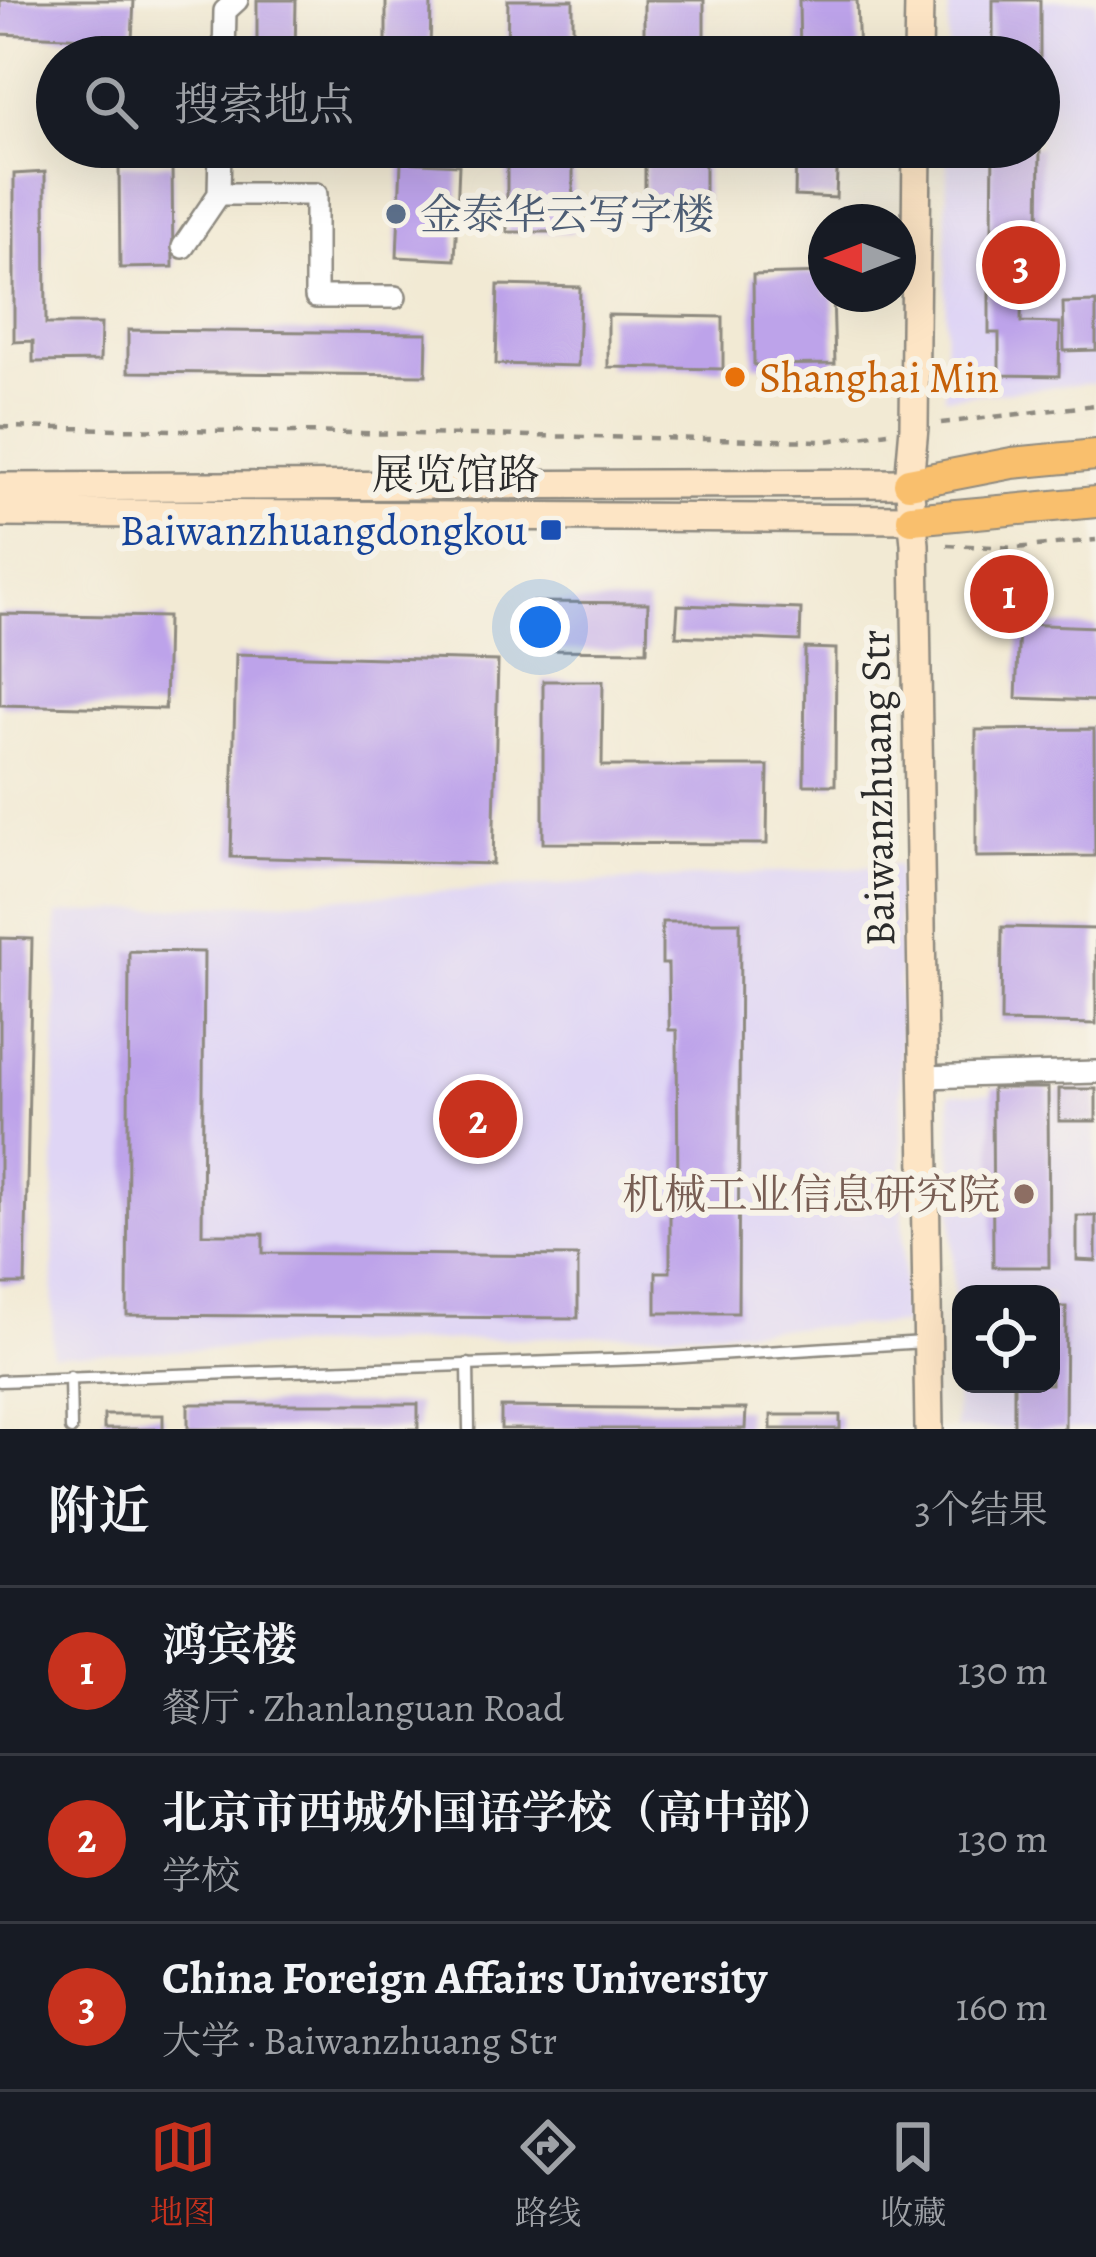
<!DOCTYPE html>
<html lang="zh">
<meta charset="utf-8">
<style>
body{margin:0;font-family:Alegreya,"Noto Serif SC",serif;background:#242831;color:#f1f3f6}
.controls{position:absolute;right:36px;bottom:36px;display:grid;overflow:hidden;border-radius:24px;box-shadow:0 12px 48px #0002}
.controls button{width:108px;height:108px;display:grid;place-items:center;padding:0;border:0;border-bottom:3px solid #363941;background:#171b24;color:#f1f3f6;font:60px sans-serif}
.compass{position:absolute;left:808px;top:204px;width:108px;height:108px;border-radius:50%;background:#171b24;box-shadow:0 12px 48px #0002;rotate:270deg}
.you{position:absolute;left:540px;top:627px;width:42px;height:42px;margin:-30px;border:9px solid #fff;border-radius:50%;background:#1a73e8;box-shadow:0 0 0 18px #1a73e833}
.badge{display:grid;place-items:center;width:78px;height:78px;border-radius:50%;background:#c8321e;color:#fff;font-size:39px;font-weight:700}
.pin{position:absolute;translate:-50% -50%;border:6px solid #fff;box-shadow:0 3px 12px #0006}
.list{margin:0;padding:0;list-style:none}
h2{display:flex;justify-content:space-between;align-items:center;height:156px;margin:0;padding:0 48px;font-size:51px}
h2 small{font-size:39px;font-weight:400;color:#9ea1a6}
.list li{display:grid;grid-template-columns:78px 1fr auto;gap:36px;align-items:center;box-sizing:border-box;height:168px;padding:0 48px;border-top:3px solid #363941}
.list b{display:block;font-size:45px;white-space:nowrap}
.list p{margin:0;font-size:39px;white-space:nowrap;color:#9ea1a6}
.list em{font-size:39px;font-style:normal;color:#9ea1a6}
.icon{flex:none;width:66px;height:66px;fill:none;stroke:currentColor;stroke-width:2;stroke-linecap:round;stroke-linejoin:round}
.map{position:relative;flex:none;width:1096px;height:1429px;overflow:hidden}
.search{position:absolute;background:#171b24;box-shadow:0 12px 48px #0002;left:36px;right:36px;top:36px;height:132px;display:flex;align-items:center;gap:30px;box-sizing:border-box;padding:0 42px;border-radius:66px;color:#9ea1a6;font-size:45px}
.sheet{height:660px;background:#171b24}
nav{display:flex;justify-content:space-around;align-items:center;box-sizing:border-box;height:168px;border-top:3px solid #363941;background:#171b24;font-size:33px;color:#9ea1a6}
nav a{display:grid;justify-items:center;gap:6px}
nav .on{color:#c8321e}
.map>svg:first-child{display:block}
</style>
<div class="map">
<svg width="1096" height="1429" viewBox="0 0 1096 1429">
<rect width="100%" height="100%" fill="#f7f3e8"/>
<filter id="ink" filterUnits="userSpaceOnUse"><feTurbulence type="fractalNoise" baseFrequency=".00833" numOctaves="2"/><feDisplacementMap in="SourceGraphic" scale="24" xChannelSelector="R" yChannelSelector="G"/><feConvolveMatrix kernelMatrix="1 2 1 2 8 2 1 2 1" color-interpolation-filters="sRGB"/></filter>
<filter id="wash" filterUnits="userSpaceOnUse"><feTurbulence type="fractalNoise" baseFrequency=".004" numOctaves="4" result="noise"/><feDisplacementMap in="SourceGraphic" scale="48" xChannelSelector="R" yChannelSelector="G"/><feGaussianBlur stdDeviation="2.7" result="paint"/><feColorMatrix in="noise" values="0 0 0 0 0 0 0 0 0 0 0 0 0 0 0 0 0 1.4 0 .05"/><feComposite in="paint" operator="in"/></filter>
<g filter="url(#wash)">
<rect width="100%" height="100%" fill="#f2ead4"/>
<g fill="#dfd5f5" fill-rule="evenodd">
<polygon points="949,0 1096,0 1096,383 945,397 947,147 1039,147 1039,57 948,57"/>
<polygon points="898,865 904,1324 52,1355 57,914"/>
<path d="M1096,1091v338h-140l-6,-335zM961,1294h90v90h-90z"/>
</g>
<g id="blocks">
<g fill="#bda3ea">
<polygon points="0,0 134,0 132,40 0,34"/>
<polygon points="257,0 296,0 295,57 257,57"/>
<polygon points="386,0 431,0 430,57 386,57"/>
<polygon points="508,0 573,0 573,57 507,57"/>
<rect x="644" y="0" width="60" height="57"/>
<polygon points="799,0 857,0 859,57 800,57"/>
<rect x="993" y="0" width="47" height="57"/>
<polygon points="384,147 429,147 429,153 384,152"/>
<rect x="507" y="147" width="66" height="85"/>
<polygon points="645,147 705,147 705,206 645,207"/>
<polygon points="796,147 838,147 836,198 795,196"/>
<polygon points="993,147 1040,147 1039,232 992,232"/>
<polygon points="401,162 459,165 455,260 397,257"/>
<polygon points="172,164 173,267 120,268 119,165"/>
<polygon points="45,172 46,324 101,324 100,361 33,362 33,341 14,342 14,174"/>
<polygon points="989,270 1022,270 1021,322 1060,323 1059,376 999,375 999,333 989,333"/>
<polygon points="826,273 826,294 833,294 835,364 754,365 753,275"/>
<polygon points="498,285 580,287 578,366 496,364"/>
<polygon points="1096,302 1096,350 1064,351 1063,303"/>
<polygon points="608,315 723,317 723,369 608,367"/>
<polygon points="128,330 427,333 426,375 128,372"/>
<polygon points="533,602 648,603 647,651 533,650"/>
<polygon points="678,605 801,609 800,641 676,636"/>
<polygon points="0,614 167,617 165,709 0,705"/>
<polygon points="1019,624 1096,627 1096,701 1016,698"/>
<polygon points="805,648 836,649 835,785 804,785"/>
<polygon points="236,654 498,661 493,864 231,857"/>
<polygon points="543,681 603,681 602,766 768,766 767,844 543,843"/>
<polygon points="1094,729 1095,856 976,857 976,730"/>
<polygon points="662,922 740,922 738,1313 656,1313 656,1272 670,1272 670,1212 678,1212 677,1030 669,1030 668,964 662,964"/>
<polygon points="1002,927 1096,929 1096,1024 1001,1022"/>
<polygon points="0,938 32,939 25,1284 0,1284"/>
<polygon points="129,951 204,952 202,1234 263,1234 263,1253 578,1256 578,1318 127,1315"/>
<polygon points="992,1088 1048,1088 1049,1267 993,1267"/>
<rect x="1059" y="1089" width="37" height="32"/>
<polygon points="1077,1216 1096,1216 1096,1261 1077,1260"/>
<polygon points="1051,1307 1066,1307 1065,1429 1014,1429 1014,1384 1051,1384"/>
<rect x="188" y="1404" width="230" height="25"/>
<polygon points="501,1407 746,1409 745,1429 501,1429"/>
<rect x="104" y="1415" width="59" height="14"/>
<rect x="771" y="1415" width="69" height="14"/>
</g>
</g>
</g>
<g filter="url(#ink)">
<use href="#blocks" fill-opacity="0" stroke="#8e8a80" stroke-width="3"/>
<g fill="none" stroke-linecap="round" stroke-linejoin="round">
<g stroke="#8e8a80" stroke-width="15">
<g id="lane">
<polyline points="468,1364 469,1429"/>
<polyline points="70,1377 71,1429"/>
<polyline points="0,1381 668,1358 924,1342"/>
</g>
</g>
<g stroke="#8e8a80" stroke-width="26">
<g id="street">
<polyline points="224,57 225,11 237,0"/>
<polyline points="219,194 316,194 316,297 395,297"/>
<polyline points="183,247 219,194 220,147"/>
<polyline points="923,1077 1096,1072"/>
</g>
</g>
<g stroke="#8e8a80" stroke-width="32">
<g id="secondary">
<polyline points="918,57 919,0"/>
<polyline points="917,147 914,427 909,483 915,544 929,1429"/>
<polyline points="0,487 909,483"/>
<polyline points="0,513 912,519"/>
</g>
</g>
<g stroke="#8e8a80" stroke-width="34">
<g id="primary">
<polyline points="909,483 1012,463 1096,455"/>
<polyline points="912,519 1096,502"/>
</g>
</g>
<g stroke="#8e8a80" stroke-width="4.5" stroke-dasharray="9 9" stroke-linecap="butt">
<polyline points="941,423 1096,405"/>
<polyline points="0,427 826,441 888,432"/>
<polyline points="947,545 1016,548 1096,540"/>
</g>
<use href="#lane" stroke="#fff" stroke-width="10"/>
<use href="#street" stroke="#fff" stroke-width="21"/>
<use href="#secondary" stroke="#fde5c5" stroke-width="27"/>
<use href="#primary" stroke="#f9bf6d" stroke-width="30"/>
</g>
</g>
<circle fill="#5c6f8a" stroke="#f7f3e8" stroke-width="4.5" cx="396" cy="214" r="12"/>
<circle fill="#e8710a" stroke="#f7f3e8" stroke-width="4.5" cx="735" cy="377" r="12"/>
<rect fill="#1a4fb4" stroke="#f7f3e8" stroke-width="4.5" x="539" y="518" width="24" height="24" rx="6"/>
<circle fill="#8d6e63" stroke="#f7f3e8" stroke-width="4.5" cx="1024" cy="1194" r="12"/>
<g text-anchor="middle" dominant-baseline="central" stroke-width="12" stroke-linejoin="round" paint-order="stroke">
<g font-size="42" fill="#4e5e75" stroke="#f7f3e8" text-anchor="start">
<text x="420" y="214">金泰华云写字楼</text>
</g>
<g font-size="42" fill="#c56008" stroke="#f7f3e8" text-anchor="start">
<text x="759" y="377">Shanghai Min</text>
</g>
<g font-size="42" fill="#2b2b2b" stroke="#f7f3e8">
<text x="456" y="474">展览馆路</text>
<text transform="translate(877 788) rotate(-91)">Baiwanzhuang Str</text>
</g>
<g font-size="42" fill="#164399" stroke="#f7f3e8" text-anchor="end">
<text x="527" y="530">Baiwanzhuangdongkou</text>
</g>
<g font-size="42" fill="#785e54" stroke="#f7f3e8" text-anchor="end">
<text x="1000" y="1194">机械工业信息研究院</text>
</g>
</g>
</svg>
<div class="controls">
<button><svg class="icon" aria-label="locate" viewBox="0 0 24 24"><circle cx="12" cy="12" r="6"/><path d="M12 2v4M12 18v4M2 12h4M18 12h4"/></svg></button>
</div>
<svg class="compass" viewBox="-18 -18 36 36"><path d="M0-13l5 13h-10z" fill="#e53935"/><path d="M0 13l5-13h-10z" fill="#9ea1a6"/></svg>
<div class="you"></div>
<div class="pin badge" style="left:1009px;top:594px">1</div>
<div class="pin badge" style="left:478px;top:1119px">2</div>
<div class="pin badge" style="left:1021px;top:265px">3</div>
<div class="search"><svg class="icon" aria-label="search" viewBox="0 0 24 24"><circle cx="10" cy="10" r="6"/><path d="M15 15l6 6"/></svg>搜索地点</div>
</div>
<section class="sheet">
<h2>附近<small>3个结果</small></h2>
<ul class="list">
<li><span class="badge">1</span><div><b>鸿宾楼</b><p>餐厅 · Zhanlanguan Road</p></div><em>130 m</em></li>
<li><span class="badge">2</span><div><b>北京市西城外国语学校（高中部）</b><p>学校</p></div><em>130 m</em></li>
<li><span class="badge">3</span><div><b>China Foreign Affairs University</b><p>大学 · Baiwanzhuang Str</p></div><em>160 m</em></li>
</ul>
</section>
<nav>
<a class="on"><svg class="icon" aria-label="map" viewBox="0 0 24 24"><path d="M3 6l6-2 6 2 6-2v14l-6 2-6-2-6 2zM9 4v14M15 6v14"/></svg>地图</a>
<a><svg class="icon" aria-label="directions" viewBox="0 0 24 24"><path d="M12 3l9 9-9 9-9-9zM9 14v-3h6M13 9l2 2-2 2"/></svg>路线</a>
<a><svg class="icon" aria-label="saved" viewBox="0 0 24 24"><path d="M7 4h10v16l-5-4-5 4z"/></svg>收藏</a>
</nav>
